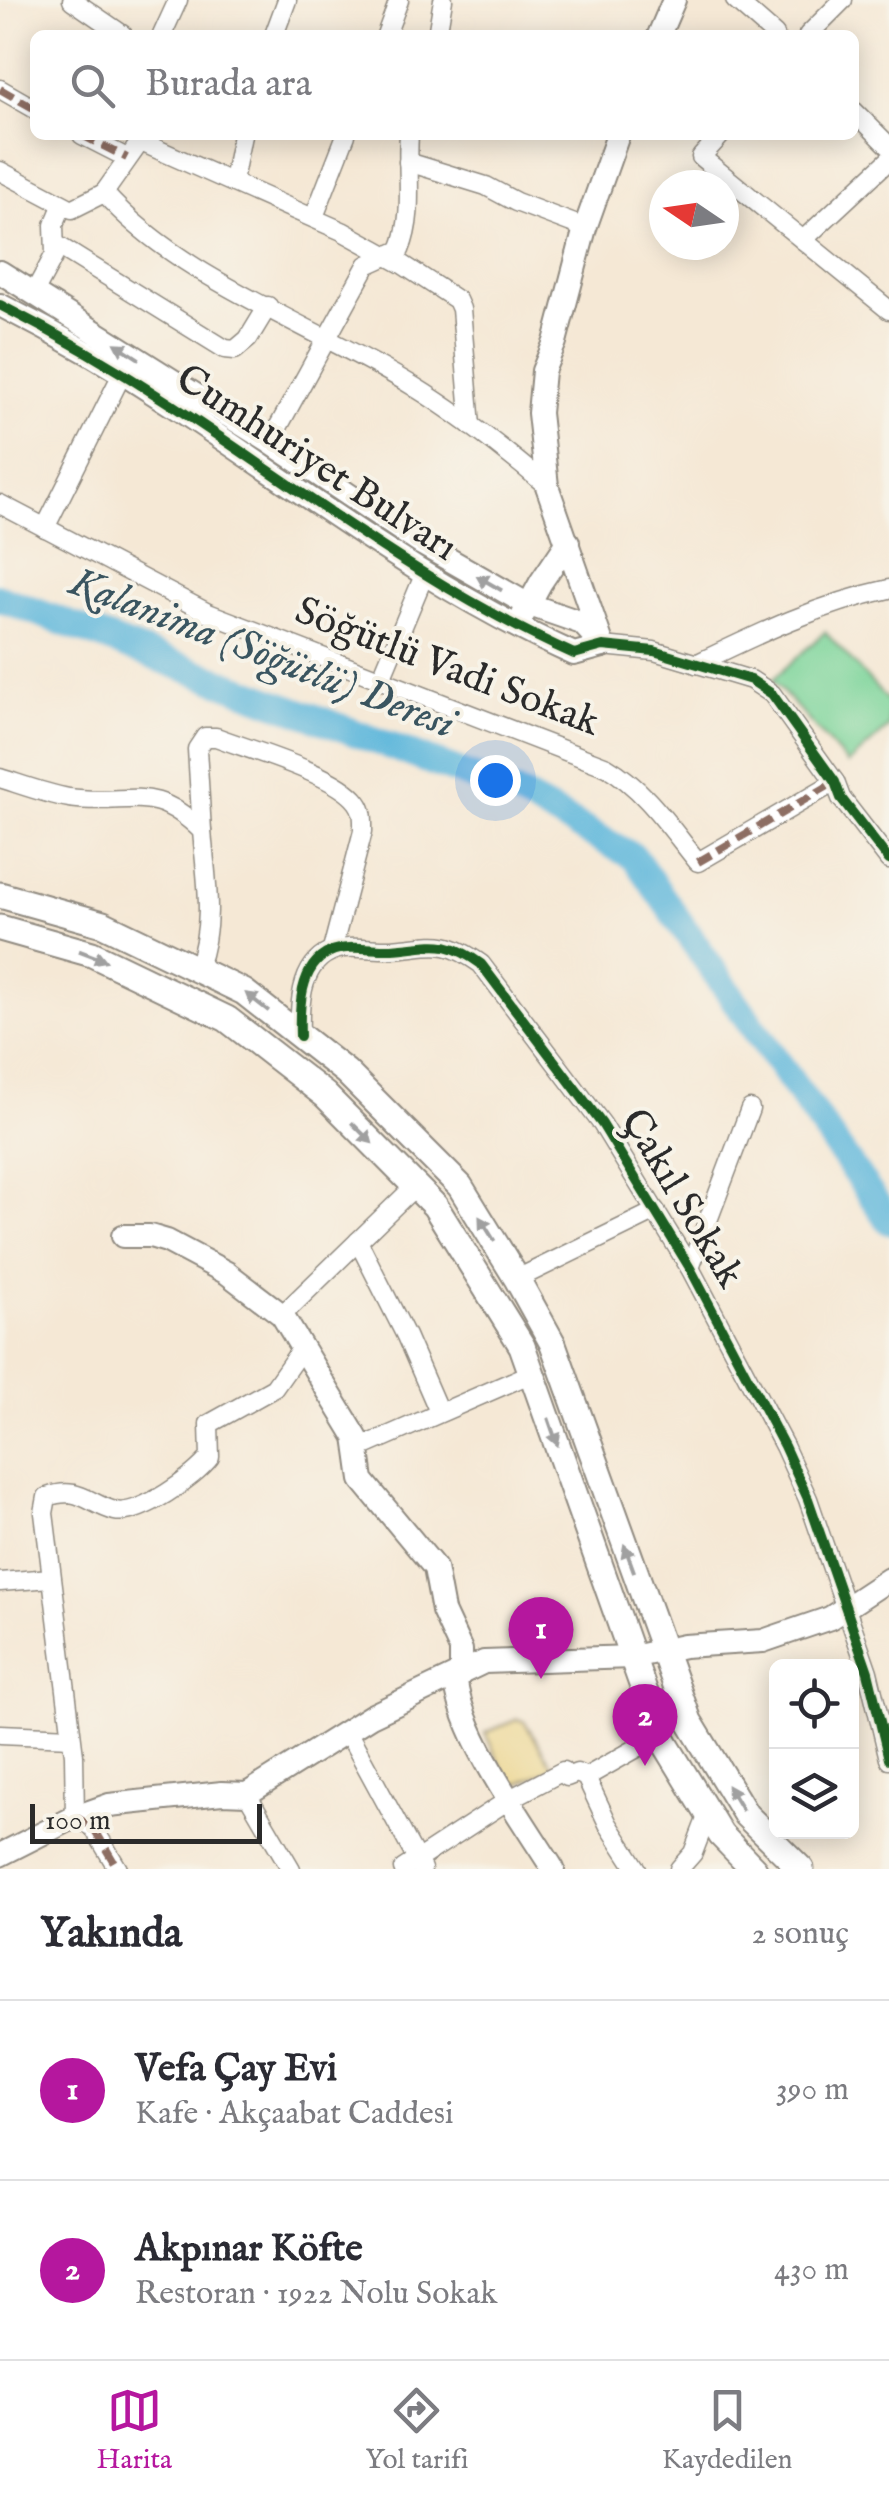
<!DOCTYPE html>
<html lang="tr">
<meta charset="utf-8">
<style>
body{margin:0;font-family:"IM FELL English",serif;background:#f2f2f3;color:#2b2b33}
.controls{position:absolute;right:30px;bottom:30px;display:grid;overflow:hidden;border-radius:15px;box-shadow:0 5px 25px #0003}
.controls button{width:90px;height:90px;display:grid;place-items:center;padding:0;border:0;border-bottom:2px solid #e1e1e2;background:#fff;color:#2b2b33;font:50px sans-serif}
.compass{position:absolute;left:649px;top:170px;width:90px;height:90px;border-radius:50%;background:#fff;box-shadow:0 5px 25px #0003;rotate:283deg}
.scale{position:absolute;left:30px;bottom:25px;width:232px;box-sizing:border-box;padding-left:10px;border:5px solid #2b2b2b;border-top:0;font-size:28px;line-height:35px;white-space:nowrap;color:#2b2b2b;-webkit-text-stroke:8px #f7f3e8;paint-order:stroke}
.you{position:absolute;left:495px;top:780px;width:35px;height:35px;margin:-25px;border:8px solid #fff;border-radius:50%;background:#1a73e8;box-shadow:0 0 0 15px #1a73e833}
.badge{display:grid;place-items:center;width:65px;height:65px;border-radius:50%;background:#b5179e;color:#fff;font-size:32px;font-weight:700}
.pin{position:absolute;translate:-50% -82px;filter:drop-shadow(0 2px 5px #0008)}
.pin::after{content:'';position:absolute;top:52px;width:35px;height:30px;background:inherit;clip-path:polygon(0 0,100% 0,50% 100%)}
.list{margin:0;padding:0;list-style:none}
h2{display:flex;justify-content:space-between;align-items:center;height:130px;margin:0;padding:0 40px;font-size:42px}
h2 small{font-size:32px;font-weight:400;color:#7c7c81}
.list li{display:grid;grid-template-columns:65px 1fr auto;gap:30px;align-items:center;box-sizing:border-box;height:180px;padding:0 40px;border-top:2px solid #e1e1e2}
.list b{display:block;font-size:38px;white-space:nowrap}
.list p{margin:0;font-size:32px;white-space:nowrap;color:#7c7c81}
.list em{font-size:32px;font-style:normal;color:#7c7c81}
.icon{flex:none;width:55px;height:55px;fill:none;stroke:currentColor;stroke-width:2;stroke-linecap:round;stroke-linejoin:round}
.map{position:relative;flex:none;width:889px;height:1869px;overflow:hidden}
.search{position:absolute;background:#fff;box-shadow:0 5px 25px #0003;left:30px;right:30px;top:30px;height:110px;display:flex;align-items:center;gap:25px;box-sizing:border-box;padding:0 35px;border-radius:15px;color:#7c7c81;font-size:38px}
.sheet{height:490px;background:#fff}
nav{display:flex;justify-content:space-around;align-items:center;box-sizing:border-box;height:140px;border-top:2px solid #e1e1e2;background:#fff;font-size:28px;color:#7c7c81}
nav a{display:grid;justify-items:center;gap:5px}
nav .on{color:#b5179e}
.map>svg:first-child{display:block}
</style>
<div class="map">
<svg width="889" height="1869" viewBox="0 0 889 1869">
<rect width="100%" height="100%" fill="#f7f3e8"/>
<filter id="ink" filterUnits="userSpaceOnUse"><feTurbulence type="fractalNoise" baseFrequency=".01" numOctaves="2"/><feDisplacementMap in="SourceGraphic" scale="20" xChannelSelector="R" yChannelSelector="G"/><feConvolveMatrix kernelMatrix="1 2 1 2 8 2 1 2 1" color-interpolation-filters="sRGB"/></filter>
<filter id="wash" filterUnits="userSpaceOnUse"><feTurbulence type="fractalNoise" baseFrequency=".0048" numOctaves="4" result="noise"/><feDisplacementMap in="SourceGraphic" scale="40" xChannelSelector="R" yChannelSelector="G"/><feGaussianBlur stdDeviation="2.25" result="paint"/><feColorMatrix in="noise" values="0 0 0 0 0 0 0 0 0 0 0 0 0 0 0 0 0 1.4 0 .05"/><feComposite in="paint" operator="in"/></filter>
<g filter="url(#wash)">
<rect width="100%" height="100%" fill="#f5e8d5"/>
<polygon fill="#7bd49a" stroke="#538062" stroke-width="2.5" points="825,632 889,702 889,727 848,764 772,680"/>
<polygon fill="#eeda9e" stroke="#8c8264" stroke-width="2.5" points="518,1719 524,1721 554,1768 511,1787 485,1733"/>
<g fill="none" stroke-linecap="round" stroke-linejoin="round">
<polyline stroke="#5eb7db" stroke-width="28" points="0,598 522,796 634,857 889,1221"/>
</g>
</g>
<g filter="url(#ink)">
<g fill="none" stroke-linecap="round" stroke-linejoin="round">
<g stroke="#908a80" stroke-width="21">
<g id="minor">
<polyline points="72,0 123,35"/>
<polyline points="735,0 775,35"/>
<polyline points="162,35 178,0"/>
<polyline points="274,35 287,0"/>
<polyline points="386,35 399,0"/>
<polyline points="437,35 443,0"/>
<polyline points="808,35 843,0"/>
<polyline points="0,89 35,109"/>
<polyline points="854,111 889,146"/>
<polyline points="82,135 127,158"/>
<polyline points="721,135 701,157 889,310"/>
<polyline points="141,142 342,231 402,264 457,300 461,309 471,426"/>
<polyline points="408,162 486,186 516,202 585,228"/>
<polyline points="0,171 72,209 104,193"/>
<polyline points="233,181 242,135"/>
<path d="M104,193c75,86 212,133 309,193 47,29 92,64 134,100"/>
<polyline points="104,193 145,135"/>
<polyline points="314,217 346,135"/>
<polyline points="803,240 889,160"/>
<polyline points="57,245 225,349 235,350 248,339 268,306"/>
<polyline points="34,293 55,254 54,225 62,206"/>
<path d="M270,442l97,-177 33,-15c15,-36 6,-77 9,-115"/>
<path d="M0,504l208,109 399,154c38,22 64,62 91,95l137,-80"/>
<polyline points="45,528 122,374"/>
<polyline points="603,646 654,651 751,680 772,694 835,782 841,798 889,860"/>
<path d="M696,664c64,-31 124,-60 193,-75"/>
<polyline points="380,681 425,573"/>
<path d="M0,778c22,7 46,16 69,20 61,9 81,-18 133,33 4,49 13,89 -4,136"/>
<path d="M202,831l-5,-82 8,-12h11c34,13 120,37 141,65 7,9 6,18 6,29l-31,119"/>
<path d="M300,1036c-1,-27 -1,-70 30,-84 16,-8 44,-2 62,-3 43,-3 51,-12 89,15l121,160 88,144 94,178 24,53 60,173 21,87"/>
<polyline points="358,1241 406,1336 439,1412"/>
<polyline points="690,1268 750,1109"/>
<polyline points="517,1279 656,1211"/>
<polyline points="282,1315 415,1186"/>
<polyline points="360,1448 532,1373"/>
<polyline points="0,1582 51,1578"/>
<polyline points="347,1731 422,1869"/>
<polyline points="0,1734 71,1737"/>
<polyline points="247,1794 291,1869"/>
<path d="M118,1869l-25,-42 -18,-10 -1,-62 -30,-242 3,-16c32,-12 41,7 68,14 24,6 81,-35 95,-54l-1,-33 65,-36 28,-40"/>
<polyline points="403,1869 510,1799 563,1771 567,1777 577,1773 586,1777"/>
<polyline points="637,1869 608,1824 586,1777 660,1735"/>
<polyline points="679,1869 693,1853 708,1814"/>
</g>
</g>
<g stroke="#908a80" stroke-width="26">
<g id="tertiary">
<polyline points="659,35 674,0"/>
<polyline points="0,272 270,442 422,544 527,604 582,623 603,646"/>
<path d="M0,305c59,30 116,63 172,100 131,86 258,185 402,249l29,-8"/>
<polyline points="523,615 541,582 568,542"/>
<polyline points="601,640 547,486 539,413 543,371 555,342 585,228 618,135"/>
<path d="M123,1236h27l17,5 60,32 55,42 74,122 6,43 73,88 8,43 18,39v22l-5,10c6,55 67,139 97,187"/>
<polyline points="0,1855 75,1817 109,1805 222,1793 247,1794 371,1716 484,1662 632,1657 684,1646 763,1641 830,1618 889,1579"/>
</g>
</g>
<g stroke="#908a80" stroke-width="29">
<g id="secondary">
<polyline points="0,895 103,924 244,992 346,1072 460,1186 517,1279 553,1344 689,1721 746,1815 801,1869"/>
<polyline points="0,928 92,954 227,1019 325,1095 435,1206 522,1346 660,1735 721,1835 754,1869"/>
</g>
</g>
<use href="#minor" stroke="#fff" stroke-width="18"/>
<use href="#tertiary" stroke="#fff" stroke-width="22"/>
<use href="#secondary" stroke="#fff" stroke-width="25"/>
<g stroke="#8d6e63" stroke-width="8" stroke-dasharray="15 8" stroke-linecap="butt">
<polyline points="0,89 35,109"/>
<polyline points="82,135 127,158"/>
<polyline points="698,862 835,782"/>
<polyline points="75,1817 93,1827 118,1869"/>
</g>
<g stroke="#f7f3e8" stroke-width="16">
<g id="cycleway">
<path d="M0,305c59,30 116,63 172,100 131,86 258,185 402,249l29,-8 51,5 97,29 21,14 63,88 6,16 48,62"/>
<path d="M300,1036c-1,-27 -1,-70 30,-84 16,-8 44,-2 62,-3 43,-3 51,-12 89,15l121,160 88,144 94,178 24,53 60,173 21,87"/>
</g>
</g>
<use href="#cycleway" stroke="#1b5e20" stroke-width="10"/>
</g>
<defs><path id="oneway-solid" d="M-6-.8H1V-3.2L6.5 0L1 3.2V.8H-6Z" transform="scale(2.5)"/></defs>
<g fill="#a0a0a0">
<use href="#oneway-solid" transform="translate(127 351) rotate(-147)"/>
<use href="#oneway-solid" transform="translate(489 583) rotate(-150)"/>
<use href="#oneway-solid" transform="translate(93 956) rotate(21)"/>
<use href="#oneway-solid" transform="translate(257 1002) rotate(-142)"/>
<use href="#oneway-solid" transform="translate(362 1133) rotate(45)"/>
<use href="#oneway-solid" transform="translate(487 1229) rotate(-122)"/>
<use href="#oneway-solid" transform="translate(553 1432) rotate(71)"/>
<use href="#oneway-solid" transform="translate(629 1558) rotate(-110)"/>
<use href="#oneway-solid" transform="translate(735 1798) rotate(-121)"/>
</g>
</g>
<g text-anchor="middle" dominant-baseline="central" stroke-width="8" stroke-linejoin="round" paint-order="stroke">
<g font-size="40" fill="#2b2b2b" stroke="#f7f3e8">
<text transform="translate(316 464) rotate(33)">Cumhuriyet Bulvarı</text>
<text transform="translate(447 668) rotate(21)">Söğütlü Vadi Sokak</text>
<text transform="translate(681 1199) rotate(59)">Çakıl Sokak</text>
</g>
<g font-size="42" font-style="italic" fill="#3a5560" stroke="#f7f3e8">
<text transform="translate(262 654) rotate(21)">Kalanima (Söğütlü) Deresi</text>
</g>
</g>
</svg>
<div class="controls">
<button><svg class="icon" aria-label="locate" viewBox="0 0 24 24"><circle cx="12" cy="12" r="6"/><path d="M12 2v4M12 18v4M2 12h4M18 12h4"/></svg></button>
<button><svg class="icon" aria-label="layers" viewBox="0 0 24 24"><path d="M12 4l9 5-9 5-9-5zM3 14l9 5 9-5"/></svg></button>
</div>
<svg class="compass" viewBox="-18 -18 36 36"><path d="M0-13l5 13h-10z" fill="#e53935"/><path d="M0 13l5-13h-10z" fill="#7c7c81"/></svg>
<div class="scale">100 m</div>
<div class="you"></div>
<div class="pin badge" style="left:541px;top:1679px">1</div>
<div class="pin badge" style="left:645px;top:1766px">2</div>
<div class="search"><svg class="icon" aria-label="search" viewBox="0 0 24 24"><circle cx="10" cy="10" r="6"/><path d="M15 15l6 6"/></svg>Burada ara</div>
</div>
<section class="sheet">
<h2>Yakında<small>2 sonuç</small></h2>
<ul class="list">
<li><span class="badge">1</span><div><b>Vefa Çay Evi</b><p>Kafe · Akçaabat Caddesi</p></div><em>390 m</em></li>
<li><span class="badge">2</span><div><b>Akpınar Köfte</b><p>Restoran · 1922 Nolu Sokak</p></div><em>430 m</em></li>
</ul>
</section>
<nav>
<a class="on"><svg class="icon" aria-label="map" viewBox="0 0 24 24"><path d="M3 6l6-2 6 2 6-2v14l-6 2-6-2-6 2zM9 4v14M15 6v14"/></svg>Harita</a>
<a><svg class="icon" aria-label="directions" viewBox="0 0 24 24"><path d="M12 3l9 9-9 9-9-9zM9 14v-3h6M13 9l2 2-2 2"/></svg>Yol tarifi</a>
<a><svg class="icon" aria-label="saved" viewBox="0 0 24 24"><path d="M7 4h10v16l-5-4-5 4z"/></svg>Kaydedilen</a>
</nav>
